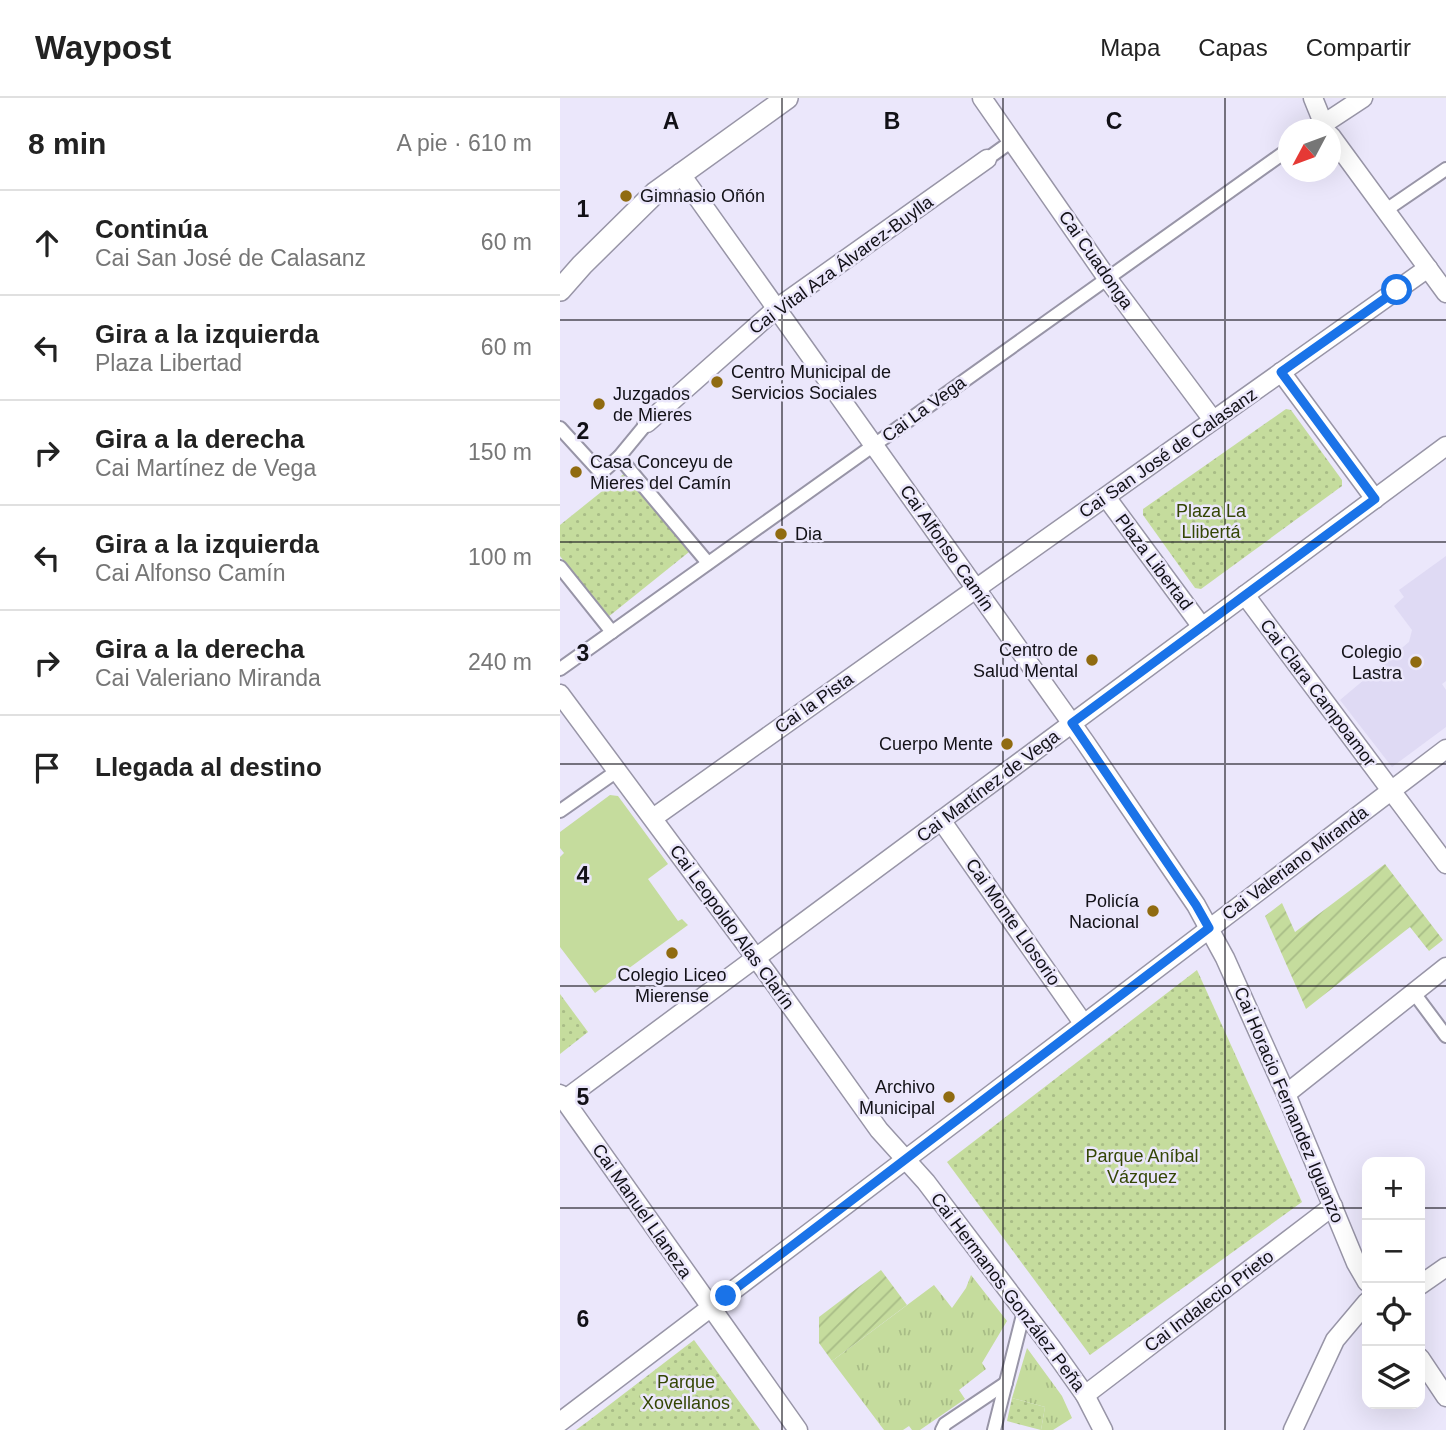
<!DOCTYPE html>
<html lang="es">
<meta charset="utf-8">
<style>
body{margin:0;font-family:Arial,sans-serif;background:#f6f6f6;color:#222}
.controls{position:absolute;right:21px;bottom:21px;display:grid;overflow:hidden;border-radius:14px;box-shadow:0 7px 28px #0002}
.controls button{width:63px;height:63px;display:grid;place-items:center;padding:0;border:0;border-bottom:2px solid #e0e0e0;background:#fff;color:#222;font:35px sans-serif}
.compass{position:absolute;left:718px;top:21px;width:63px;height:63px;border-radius:50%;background:#fff;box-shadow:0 7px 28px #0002;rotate:229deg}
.stop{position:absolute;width:21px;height:21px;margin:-16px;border:5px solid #1a73e8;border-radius:50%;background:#fff}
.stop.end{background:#1a73e8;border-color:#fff;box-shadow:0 2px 7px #0008}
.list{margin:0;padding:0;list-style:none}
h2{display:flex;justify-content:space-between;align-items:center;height:91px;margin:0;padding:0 28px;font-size:30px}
h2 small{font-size:23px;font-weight:400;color:#767676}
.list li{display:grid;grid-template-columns:46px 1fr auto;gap:21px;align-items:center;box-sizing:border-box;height:105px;padding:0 28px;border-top:2px solid #e0e0e0}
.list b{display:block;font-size:26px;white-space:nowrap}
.list p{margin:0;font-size:23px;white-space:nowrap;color:#767676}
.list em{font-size:23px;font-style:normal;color:#767676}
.icon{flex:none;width:38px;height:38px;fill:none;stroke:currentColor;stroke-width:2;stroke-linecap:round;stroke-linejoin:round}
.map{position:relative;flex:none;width:886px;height:1332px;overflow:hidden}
header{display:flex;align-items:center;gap:42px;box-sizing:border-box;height:98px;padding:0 35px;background:#fff;border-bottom:2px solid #e0e0e0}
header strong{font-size:33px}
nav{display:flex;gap:38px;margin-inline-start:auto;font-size:24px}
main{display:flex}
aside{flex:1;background:#fff}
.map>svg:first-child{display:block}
</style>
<header>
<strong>Waypost</strong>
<nav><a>Mapa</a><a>Capas</a><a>Compartir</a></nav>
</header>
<main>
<aside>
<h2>8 min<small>A pie · 610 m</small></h2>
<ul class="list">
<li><svg class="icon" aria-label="ahead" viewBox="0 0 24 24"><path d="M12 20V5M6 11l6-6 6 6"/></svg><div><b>Continúa</b><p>Cai San José de Calasanz</p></div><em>60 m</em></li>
<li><svg class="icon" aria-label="left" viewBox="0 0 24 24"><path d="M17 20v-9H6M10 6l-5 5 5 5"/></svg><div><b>Gira a la izquierda</b><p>Plaza Libertad</p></div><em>60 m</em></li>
<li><svg class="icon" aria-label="right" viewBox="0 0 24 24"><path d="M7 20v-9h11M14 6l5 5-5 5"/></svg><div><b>Gira a la derecha</b><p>Cai Martínez de Vega</p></div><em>150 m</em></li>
<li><svg class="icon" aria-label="left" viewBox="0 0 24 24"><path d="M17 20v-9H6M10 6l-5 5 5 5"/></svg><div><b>Gira a la izquierda</b><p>Cai Alfonso Camín</p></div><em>100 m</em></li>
<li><svg class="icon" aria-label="right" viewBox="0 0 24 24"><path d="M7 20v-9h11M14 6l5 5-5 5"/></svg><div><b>Gira a la derecha</b><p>Cai Valeriano Miranda</p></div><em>240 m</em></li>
<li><svg class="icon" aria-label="arrive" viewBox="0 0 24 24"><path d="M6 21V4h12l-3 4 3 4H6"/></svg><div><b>Llegada al destino</b></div></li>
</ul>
</aside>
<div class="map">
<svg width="886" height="1332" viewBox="0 0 886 1332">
<defs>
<pattern id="grass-tufts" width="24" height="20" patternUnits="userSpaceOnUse" patternTransform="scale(1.75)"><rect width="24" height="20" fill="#c5dc9d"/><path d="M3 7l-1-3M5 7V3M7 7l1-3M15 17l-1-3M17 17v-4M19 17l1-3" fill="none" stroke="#a8bc86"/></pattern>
<pattern id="park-dots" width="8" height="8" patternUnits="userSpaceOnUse" patternTransform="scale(1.75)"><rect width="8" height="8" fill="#c5dc9d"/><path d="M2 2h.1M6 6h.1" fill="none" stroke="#a8bc86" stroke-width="1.8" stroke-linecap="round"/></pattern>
<pattern id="garden-furrows" width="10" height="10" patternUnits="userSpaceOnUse" patternTransform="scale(1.75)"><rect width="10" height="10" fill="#c5dc9d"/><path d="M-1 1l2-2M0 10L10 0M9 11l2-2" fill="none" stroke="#a8bc86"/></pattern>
</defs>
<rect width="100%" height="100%" fill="#ebe7fb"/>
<polygon fill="#dfdaf4" points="886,458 886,583 882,586 886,592 886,629 832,669 780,602 849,544 852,532 834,508 844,499 839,492"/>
<g fill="url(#grass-tufts)">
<polygon points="411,1177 447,1223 422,1265 426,1271 399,1292 405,1301 360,1332 352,1332 349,1328 343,1332 324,1332 272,1263 374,1187 392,1210 406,1190"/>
<polygon points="467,1250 502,1298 512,1320 493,1332 481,1332 485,1309 452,1300"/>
</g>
<g fill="url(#park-dots)">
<polygon points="726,311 731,312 782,382 782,388 641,491 635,490 583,417 583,411"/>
<polygon points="66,374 129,454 48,519 0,458 0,427"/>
<polygon points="637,872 742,1104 530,1257 387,1064"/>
<polygon points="0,896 28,934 0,956"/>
<polygon points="134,1242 200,1332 16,1332 27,1324"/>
<polygon points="452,1300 485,1309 481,1332 447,1323"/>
</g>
<g fill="url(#garden-furrows)">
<polygon points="825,766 883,842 869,853 850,829 746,911 705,818 722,805 735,834"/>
<polygon points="321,1172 347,1207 272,1263 259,1245 259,1219"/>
</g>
<polygon fill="#c5dc9d" points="50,697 58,698 108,766 88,781 118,823 122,821 128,827 35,895 0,849 0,759 4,755 0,750 0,734"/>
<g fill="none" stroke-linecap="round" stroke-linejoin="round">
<g stroke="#9895a7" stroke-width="16">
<g id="pedestrian">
<polyline points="427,61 452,43"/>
<polyline points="826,112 886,71"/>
<polyline points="0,330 41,375 59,359 148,465"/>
<polyline points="59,359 87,325"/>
<polyline points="0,469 52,534"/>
<polyline points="0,571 729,51"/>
<polyline points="0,713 57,673"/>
<polyline points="854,895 886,938"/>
<polyline points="382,1332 385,1326 446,1285"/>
<polyline points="434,1332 464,1213"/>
</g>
</g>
<g stroke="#9895a7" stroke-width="21">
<g id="minor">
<polyline points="422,0 547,180 653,322"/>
<polyline points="753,0 766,32"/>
<polyline points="762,27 803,0"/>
<polyline points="771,38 886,195"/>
<polyline points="120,75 525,644 636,807 665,860 726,996 796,1165 807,1184"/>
<polyline points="721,274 815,401"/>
<polyline points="87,325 217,210 427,61"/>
<polyline points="546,399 642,529"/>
<polyline points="685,497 886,766"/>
<polyline points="0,596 207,875 319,1032 366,1084 491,1249 525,1297 543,1332"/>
<polyline points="93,720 868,170"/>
<polyline points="381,722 523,925"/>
<polyline points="0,996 238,1332"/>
<polyline points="726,996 886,869"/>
<polyline points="4,1002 886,348"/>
<polyline points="860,1187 886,1169"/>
<polyline points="860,1260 886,1299"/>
<polyline points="525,1297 773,1108"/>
<polyline points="0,1324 886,651"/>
<polyline points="733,1332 775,1242 807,1204"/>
</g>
</g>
<g stroke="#9895a7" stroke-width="24">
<polyline id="tertiary" points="0,192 22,167 95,95 227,0"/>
</g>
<use href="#pedestrian" stroke="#fff" stroke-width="12"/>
<use href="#minor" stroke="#fff" stroke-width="18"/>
<use href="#tertiary" stroke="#fff" stroke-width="21"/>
</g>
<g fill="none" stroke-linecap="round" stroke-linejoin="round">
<polyline stroke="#1a73e8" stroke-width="9" points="166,1198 649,830 636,807 512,625 815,401 721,274 837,192"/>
</g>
<path fill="none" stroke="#121117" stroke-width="2" stroke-opacity="0.55" d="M222,0v1332M443,0v1332M665,0v1332M0,222h886M0,444h886M0,666h886M0,888h886M0,1110h807M860,1110h26"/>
<g fill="#906b10" stroke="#ebe7fb" stroke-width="2.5">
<circle cx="66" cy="98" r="7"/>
<circle cx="157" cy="284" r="7"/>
<circle cx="39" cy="306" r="7"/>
<circle cx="16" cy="374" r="7"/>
<circle cx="221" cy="436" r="7"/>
<circle cx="532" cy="562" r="7"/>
<circle cx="856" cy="564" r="7"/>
<circle cx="447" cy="646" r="7"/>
<circle cx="593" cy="813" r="7"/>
<circle cx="112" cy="855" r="7"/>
<circle cx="389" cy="999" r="7"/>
</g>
<g text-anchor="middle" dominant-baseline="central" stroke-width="5" stroke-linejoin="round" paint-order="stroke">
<g font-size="18" fill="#121117" stroke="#ebe7fb" text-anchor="start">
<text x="80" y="98">Gimnasio Oñón</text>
<text x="171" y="274">Centro Municipal de<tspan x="171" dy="21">Servicios Sociales</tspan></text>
<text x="53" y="296">Juzgados<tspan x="53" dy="21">de Mieres</tspan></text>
<text x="30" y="364">Casa Conceyu de<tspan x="30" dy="21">Mieres del Camín</tspan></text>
<text x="235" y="436">Dia</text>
<text x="518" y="552" text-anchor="end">Centro de<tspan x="518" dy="21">Salud Mental</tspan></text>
<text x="842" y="554" text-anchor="end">Colegio<tspan x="842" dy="21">Lastra</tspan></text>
<text x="433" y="646" text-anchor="end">Cuerpo Mente</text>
<text x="579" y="803" text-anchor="end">Policía<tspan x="579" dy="21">Nacional</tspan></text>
<text x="112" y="877" text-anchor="middle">Colegio Liceo<tspan x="112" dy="21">Mierense</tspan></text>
<text x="375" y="989" text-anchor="end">Archivo<tspan x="375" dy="21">Municipal</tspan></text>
</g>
<g font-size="18" fill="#121117" stroke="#ebe7fb">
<text transform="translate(536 162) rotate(55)">Cai Cuadonga</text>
<text transform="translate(281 167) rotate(-36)">Cai Vital Aza Álvarez-Buylla</text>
<text transform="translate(364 311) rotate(-36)">Cai La Vega</text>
<text transform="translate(608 355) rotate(-35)">Cai San José de Calasanz</text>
<text transform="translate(387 450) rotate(55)">Cai Alfonso Camín</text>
<text transform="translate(594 464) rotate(53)">Plaza Libertad</text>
<text transform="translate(758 595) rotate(53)">Cai Clara Campoamor</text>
<text transform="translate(254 605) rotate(-35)">Cai la Pista</text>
<text transform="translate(428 688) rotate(-37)">Cai Martínez de Vega</text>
<text transform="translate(735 765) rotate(-37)">Cai Valeriano Miranda</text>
<text transform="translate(453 824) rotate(55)">Cai Monte Llosorio</text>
<text transform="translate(172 829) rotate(54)">Cai Leopoldo Alas Clarín</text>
<text transform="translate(729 1007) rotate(67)">Cai Horacio Fernandez Iguanzo</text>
<text transform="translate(82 1113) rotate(55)">Cai Manuel Llaneza</text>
<text transform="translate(448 1194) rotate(53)">Cai Hermanos González Peña</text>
<text transform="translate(649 1203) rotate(-37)">Cai Indalecio Prieto</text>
</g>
<g font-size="18" fill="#344605" stroke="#ebe7fb">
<text x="651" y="413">Plaza La<tspan x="651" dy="21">Llibertá</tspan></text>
<text x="582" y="1058">Parque Aníbal<tspan x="582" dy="21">Vázquez</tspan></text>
<text x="126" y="1284">Parque<tspan x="126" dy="21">Xovellanos</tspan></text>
</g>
</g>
<g font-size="23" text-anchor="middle" font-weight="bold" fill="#121117" stroke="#ebe7fb" stroke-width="5" stroke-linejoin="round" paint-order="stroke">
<text x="111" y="31">A</text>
<text x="332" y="31">B</text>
<text x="554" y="31">C</text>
<text x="23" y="119">1</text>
<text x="23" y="341">2</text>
<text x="23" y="563">3</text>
<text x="23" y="785">4</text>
<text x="23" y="1007">5</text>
<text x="23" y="1229">6</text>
</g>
</svg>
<div class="controls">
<button>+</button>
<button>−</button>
<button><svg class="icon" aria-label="locate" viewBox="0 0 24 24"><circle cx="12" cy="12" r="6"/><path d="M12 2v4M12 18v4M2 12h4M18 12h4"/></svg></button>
<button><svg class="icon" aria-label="layers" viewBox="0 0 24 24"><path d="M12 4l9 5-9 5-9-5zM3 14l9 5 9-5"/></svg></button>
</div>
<svg class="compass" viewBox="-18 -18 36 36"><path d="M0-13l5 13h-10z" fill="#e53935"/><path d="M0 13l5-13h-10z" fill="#767676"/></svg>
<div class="stop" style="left:837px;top:192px"></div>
<div class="stop end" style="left:166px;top:1198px"></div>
</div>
</main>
